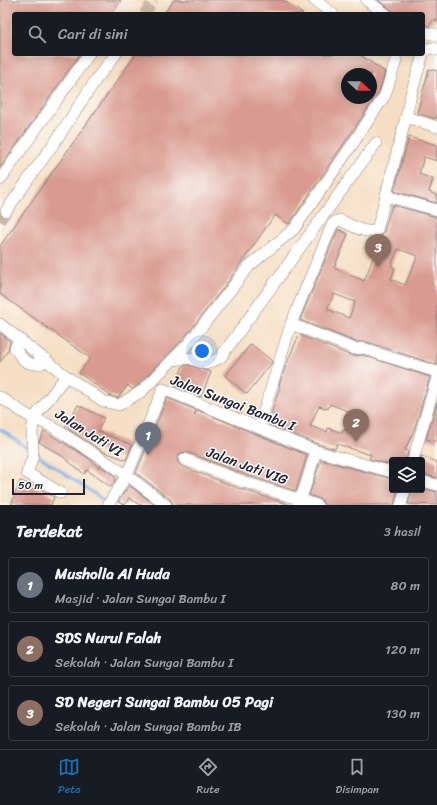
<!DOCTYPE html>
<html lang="id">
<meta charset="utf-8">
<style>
body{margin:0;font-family:Sriracha,sans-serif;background:#20242c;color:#f1f3f6}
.controls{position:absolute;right:12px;bottom:12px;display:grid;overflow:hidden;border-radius:4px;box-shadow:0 2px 10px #0003}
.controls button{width:36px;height:36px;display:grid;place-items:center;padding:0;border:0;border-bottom:1px solid #363941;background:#171b24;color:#f1f3f6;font:20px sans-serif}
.compass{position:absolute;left:341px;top:68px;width:36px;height:36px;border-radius:50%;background:#171b24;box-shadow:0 2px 10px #0003;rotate:112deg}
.scale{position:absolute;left:12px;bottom:10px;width:73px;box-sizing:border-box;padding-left:4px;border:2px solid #22223b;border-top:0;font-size:11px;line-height:14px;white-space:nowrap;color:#22223b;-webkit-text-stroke:3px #fdfcf7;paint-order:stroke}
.you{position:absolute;left:202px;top:351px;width:14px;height:14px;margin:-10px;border:3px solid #fff;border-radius:50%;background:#1a73e8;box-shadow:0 0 0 6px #1a73e833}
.badge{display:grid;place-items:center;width:26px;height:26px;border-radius:50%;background:#1f6fb2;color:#fff;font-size:13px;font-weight:700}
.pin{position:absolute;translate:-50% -33px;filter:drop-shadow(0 1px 2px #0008)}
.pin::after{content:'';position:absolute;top:21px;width:14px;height:12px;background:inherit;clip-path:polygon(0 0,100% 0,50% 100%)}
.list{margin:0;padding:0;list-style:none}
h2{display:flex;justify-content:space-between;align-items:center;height:52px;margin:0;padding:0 16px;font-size:17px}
h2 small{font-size:13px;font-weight:400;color:#9ea1a6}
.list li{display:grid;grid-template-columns:26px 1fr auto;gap:12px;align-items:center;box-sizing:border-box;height:56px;margin:0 8px 8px;padding:0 8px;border:1px solid #363941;border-radius:4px}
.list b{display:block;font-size:15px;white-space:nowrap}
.list p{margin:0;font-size:13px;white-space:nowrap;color:#9ea1a6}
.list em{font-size:13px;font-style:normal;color:#9ea1a6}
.icon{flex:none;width:22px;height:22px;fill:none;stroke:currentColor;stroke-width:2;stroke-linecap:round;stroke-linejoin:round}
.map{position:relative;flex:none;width:437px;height:505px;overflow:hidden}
.search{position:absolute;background:#171b24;box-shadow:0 2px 10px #0003;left:12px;right:12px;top:12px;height:44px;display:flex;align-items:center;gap:10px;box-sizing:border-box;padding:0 14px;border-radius:4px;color:#9ea1a6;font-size:15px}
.sheet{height:244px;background:#171b24}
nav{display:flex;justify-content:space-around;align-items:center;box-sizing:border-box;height:56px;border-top:1px solid #363941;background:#171b24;font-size:11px;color:#9ea1a6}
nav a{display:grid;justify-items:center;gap:2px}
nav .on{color:#1f6fb2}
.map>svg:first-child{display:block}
</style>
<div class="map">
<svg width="437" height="505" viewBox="0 0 437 505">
<rect width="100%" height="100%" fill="#fdfcf7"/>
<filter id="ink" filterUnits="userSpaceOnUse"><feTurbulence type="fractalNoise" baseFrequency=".025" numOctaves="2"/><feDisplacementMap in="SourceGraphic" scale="8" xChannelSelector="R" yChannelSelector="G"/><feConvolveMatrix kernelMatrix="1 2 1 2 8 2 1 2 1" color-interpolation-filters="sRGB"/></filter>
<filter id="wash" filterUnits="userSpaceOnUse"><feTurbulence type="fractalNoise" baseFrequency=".012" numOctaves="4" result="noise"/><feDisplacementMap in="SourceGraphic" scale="16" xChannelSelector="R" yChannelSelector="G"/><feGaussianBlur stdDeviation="0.9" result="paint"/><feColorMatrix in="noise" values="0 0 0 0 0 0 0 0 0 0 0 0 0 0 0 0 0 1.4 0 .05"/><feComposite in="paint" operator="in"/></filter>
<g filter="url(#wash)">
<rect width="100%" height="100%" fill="#f5dec3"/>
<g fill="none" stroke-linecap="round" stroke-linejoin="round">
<g stroke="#78a8e2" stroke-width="3">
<polyline points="0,429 30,450"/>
<polyline points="36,454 108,503"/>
</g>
</g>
<g id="blocks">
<g fill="#d99b91" fill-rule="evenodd">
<polygon points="0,0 121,0 111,14 14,14 14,54 80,54 0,168"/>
<polygon points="174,0 283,0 303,14 164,14"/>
<polygon points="378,0 437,0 437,21 434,19 429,26 423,25 423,14 396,14"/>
<path d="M136,54h223l26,18 -6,20 -90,132 -14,-9 -48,68 -43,55 -46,47 -6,4 -4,-4 -10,13 -7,-2 -32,-23 11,-15 -90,-64v-48zM347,74h24v24h-24z"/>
<polygon points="429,69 437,71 437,114 436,119 417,113"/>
<polygon points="409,137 437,145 437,161 424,157 419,174 433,179 429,192 437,195 437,203 394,191"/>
<path d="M392,205l45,12v148l-70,-23h-11l-56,-22 38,-91 10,5 -14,34 30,13 18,-45h-1l3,-4zM398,249l20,7 -13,29 -14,-6 4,-11 -4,-2zM334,294l21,8 -6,16 -22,-9z"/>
<polygon points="0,333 10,341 8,350 0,362"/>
<path d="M299,335l53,21 11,-1 67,22 -16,53 -9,20 3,1 -2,9h-14v5l-23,-6 2,-4 -34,-11 -2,5 -17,-5 -49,-19 5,-10 -3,-1 9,-28 -1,-1 7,-20zM330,404l20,8 -5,19 -2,-1 -1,3 -14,-5 -1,4 -17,-6 9,-20 9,3z"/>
<polygon points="251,344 272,361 271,364 247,394 225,376"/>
<polygon points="188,365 211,372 201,397 175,386 183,366"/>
<polygon points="167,398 196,410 194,415 197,410 307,455 296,491 246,475 187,452 180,453 177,457 178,463 181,466 241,489 291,505 173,505 170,499 136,473"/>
<polygon points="437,402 437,442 426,439"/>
<polygon points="78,405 104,418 98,431 132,445 126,460 102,451 65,427"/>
<polygon points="44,431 87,457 99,468 100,466 115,476 114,477 116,479 111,487 87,470 84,474 62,456 39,442"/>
<polygon points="421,456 437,462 437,478 422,474 422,460 420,460"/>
<polygon points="321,460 392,479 392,490 398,490 394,505 324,505 322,500 309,495"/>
<polygon points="20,481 39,488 54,497 51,505 11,505"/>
<polygon points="129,485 155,505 140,505 129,498 125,505 118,502"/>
<polygon points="422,488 437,492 437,505 408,504 412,490 422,490"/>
</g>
</g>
</g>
<g filter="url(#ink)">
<use href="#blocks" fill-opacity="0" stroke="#8c807f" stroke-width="1"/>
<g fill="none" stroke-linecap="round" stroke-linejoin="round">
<g stroke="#cbb8a8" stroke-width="11" stroke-dasharray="11 5.5" stroke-linecap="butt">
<polyline points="144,14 154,0"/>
<polyline points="0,221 6,211"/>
</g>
<g stroke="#8c807f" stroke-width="12">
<g id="minor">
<polyline points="314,0 333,14"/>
<polyline points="366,0 386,14"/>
<polyline points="423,32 437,35"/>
<polyline points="423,53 426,49 433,48 437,50"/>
<polyline points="406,117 411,94 423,54"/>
<polyline points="0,180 89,54"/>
<polyline points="386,196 437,210"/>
<polyline points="6,211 57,139 97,78 116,54"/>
<polyline points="0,324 66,376 103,401 119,405 142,391 189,343 249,266 294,229 354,142 385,95 396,60"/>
<polyline points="291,324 355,349 364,348 376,353 437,372"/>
<path d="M19,339l-4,9c7,12 11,17 25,16l6,-5"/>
<polyline points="172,360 189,358 206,364 220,358 376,143"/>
<polyline points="0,397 27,415 51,426 127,475 166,505"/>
<path d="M259,427l32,-103 41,-99 3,-3 5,-2c11,5 26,15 37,10l29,-113 31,10"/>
<polyline points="184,459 244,482 317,505"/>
<polyline points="413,460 437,377"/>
<polyline points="422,481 437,485"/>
<polyline points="61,493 27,473 33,456 32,432 34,418 66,376"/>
<polyline points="108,505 127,475 163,389 316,451 392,472"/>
<polyline points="298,505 305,487 316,451"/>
<polyline points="401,505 405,490"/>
</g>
</g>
<use href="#minor" stroke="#fff" stroke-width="11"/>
</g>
</g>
<g text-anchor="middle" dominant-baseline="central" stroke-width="3" stroke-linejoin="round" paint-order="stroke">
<g font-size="14" fill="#22223b" stroke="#fdfcf7">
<text transform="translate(233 403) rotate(21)">Jalan Sungai Bambu I</text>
<text transform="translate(89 433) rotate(32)">Jalan Jati VI</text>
<text transform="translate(247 466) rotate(20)">Jalan Jati VIG</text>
</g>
</g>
</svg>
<div class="controls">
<button><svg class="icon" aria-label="layers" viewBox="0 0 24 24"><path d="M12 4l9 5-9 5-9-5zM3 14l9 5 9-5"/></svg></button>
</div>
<svg class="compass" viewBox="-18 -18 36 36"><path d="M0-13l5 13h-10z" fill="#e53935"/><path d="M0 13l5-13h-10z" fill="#9ea1a6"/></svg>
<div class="scale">50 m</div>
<div class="you"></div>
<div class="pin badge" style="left:148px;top:455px;background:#6b7280">1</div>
<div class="pin badge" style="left:356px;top:442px;background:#8d6e63">2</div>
<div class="pin badge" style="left:378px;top:267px;background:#8d6e63">3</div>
<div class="search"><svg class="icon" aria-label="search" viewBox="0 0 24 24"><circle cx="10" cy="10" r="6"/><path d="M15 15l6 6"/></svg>Cari di sini</div>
</div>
<section class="sheet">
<h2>Terdekat<small>3 hasil</small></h2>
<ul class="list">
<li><span class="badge" style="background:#6b7280">1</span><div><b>Musholla Al Huda</b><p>Masjid · Jalan Sungai Bambu I</p></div><em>80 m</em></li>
<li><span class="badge" style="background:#8d6e63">2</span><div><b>SDS Nurul Falah</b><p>Sekolah · Jalan Sungai Bambu I</p></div><em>120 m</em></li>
<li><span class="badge" style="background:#8d6e63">3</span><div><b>SD Negeri Sungai Bambu 05 Pagi</b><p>Sekolah · Jalan Sungai Bambu IB</p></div><em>130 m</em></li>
</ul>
</section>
<nav>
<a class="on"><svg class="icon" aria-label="map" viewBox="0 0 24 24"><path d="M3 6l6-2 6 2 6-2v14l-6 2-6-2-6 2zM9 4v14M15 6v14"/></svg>Peta</a>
<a><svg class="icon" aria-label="directions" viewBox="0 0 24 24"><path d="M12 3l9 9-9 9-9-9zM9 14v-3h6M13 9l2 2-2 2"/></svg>Rute</a>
<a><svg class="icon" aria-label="saved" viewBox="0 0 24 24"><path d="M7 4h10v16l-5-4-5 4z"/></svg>Disimpan</a>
</nav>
